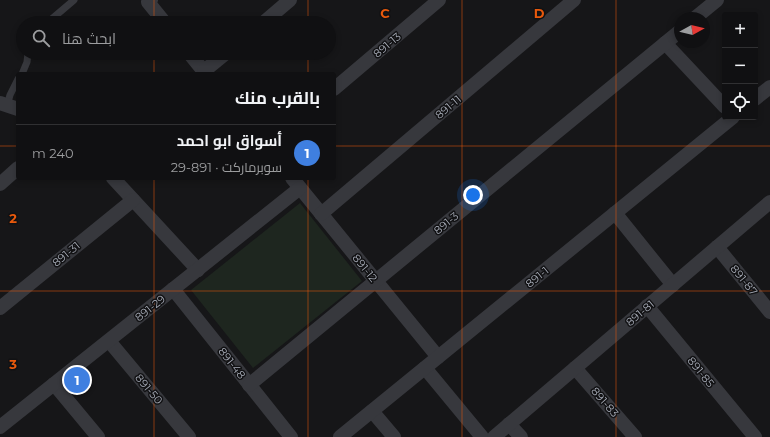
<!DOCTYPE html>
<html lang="ar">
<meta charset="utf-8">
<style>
body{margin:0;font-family:Montserrat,Cairo,sans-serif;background:#1e1e20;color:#f1f3f6;direction:rtl}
.controls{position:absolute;right:12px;top:12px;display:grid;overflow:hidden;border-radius:4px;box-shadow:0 2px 6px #0003}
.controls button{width:36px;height:36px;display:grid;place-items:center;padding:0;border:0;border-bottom:1px solid #303032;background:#101012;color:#f1f3f6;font:20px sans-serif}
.compass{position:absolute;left:674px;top:12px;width:36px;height:36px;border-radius:50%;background:#101012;box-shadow:0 2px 6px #0003;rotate:82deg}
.you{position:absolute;left:473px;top:195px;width:14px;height:14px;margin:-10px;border:3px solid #fff;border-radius:50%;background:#1a73e8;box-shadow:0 0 0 6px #1a73e833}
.badge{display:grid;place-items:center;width:26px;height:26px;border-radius:50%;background:#f2b134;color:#fff;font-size:13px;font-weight:700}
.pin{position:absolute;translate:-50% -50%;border:2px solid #fff;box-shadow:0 1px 4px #0006}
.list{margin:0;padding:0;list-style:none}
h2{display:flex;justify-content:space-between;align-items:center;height:52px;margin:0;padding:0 16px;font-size:17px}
h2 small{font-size:13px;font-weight:400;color:#9c9d9f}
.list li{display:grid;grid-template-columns:26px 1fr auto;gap:12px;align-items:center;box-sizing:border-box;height:56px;padding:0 16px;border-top:1px solid #303032}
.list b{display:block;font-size:15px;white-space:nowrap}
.list p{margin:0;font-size:13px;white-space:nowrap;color:#9c9d9f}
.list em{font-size:13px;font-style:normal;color:#9c9d9f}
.icon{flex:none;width:22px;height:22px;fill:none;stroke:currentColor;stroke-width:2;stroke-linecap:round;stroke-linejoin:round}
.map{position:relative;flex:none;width:770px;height:437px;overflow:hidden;direction:ltr}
.search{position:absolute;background:#101012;box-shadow:0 2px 6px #0003;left:16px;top:16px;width:320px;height:44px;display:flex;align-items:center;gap:10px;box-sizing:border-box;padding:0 14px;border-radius:22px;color:#9c9d9f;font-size:15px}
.panel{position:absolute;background:#101012;box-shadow:0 2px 6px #0003;left:16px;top:72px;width:320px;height:108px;border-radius:4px;direction:rtl}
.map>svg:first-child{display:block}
</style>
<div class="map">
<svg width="770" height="437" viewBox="0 0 770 437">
<rect width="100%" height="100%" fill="#161618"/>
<polygon fill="#1e261f" points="300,203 362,281 253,368 191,290"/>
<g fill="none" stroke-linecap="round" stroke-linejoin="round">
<g stroke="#37383d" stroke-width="7">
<polyline points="47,23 74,0"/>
<polyline points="22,74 27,62 28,53"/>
<polyline points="7,106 10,95 18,79"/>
</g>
<g stroke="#37383d" stroke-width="14">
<polyline points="151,0 148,2 165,23"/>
<polyline points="695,18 717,0"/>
<polyline points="263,23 290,0"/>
<polyline points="665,43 725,107"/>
<polyline points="189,53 206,74"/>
<polyline points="204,71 226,53"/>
<polyline points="334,89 439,0"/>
<polyline points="755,99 770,87"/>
<polyline points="0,103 18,109"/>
<polyline points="113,178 198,270"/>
<polyline points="292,178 438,357"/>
<polyline points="0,184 18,168"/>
<polyline points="615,213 673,285"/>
<polyline points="321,214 574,0"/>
<polyline points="717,247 770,312"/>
<polyline points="173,289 291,437"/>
<polyline points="647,306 755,437"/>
<polyline points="0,308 133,200"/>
<polyline points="109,341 189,437"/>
<polyline points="425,368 482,437"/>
<polyline points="575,368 635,437"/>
<polyline points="54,384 98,437"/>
<polyline points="249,385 680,31"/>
<polyline points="372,411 394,437"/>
<polyline points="509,424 521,437"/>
<polyline points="0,427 300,188"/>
<polyline points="340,437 733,117"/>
<polyline points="494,437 770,202"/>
</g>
</g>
<path fill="none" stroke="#e8590c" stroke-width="1" stroke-opacity="0.55" d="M154,0v23M308,0v23M462,0v437M616,0v437M154,53v21M308,53v21M0,146h18M334,146h436M154,178v259M308,178v259M0,291h770"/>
<g text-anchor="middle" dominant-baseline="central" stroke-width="3" stroke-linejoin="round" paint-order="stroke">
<g font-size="11" fill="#a8adb8" stroke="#111113">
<text transform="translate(387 45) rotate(-40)">891-13</text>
<text transform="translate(448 107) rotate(-40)">891-11</text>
<text transform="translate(446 223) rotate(-39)">891-3</text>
<text transform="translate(66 254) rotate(-39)">891-31</text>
<text transform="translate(365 268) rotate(51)">891-12</text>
<text transform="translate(537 277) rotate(-39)">891-1</text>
<text transform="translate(744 280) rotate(51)">891-87</text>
<text transform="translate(150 308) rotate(-38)">891-29</text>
<text transform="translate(640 313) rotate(-40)">891-81</text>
<text transform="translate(232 363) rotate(52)">891-48</text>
<text transform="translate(701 372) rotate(51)">891-85</text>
<text transform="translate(149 389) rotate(50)">891-50</text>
<text transform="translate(605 402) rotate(49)">891-83</text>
</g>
</g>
<g font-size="13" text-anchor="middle" font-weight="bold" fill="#e8590c" stroke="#111113" stroke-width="3" stroke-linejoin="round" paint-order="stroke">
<text x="385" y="18">C</text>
<text x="539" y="18">D</text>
<text x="13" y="223">2</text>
<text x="13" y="369">3</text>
</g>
</svg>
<div class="controls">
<button>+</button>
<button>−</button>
<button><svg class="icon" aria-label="locate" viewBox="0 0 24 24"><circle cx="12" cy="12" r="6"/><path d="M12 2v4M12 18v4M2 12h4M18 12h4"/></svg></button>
</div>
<svg class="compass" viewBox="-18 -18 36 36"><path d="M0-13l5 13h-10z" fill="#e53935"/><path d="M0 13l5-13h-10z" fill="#9c9d9f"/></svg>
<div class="you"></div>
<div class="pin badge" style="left:77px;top:380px;background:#3f7fe0">1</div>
<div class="search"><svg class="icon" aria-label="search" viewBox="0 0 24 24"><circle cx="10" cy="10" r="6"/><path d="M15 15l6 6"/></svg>ابحث هنا</div>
<section class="panel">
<h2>بالقرب منك<small></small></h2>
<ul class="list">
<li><span class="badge" style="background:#3f7fe0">1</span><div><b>أسواق ابو احمد</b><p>سوبرماركت · 891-29</p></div><em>240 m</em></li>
</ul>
</section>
</div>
